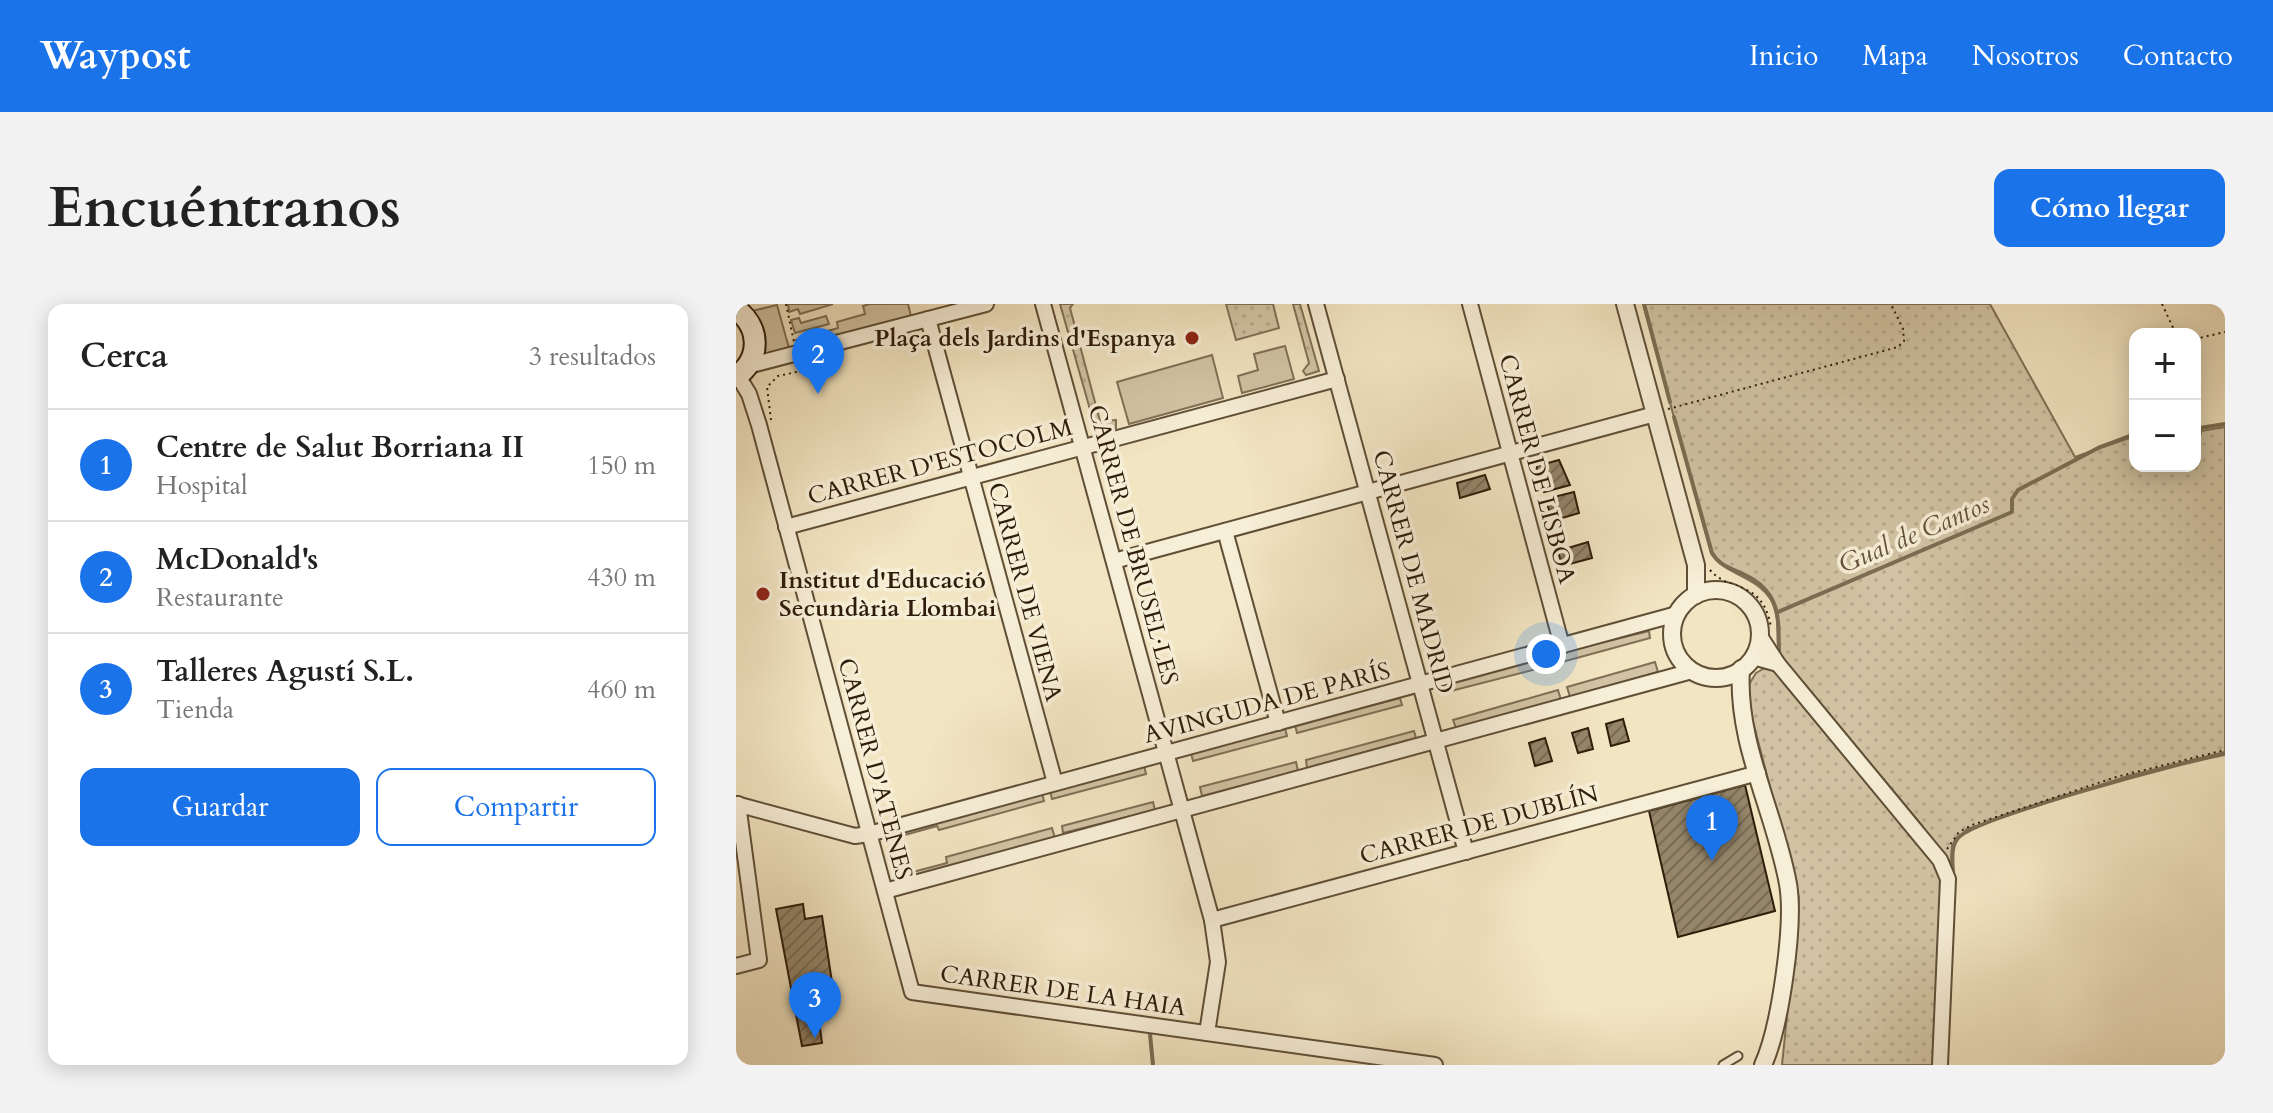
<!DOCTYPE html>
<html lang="es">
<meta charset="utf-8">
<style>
body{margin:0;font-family:Cardo,serif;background:#f2f2f2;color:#222}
.controls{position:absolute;right:24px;top:24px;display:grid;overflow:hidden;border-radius:16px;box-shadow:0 4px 20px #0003}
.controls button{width:72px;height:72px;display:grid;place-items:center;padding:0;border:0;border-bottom:2px solid #e0e0e0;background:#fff;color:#222;font:40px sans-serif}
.you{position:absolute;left:810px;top:350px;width:28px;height:28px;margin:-20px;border:6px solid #fff;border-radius:50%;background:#1a73e8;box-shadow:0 0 0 12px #1a73e833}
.badge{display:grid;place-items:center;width:52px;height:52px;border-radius:50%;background:#1a73e8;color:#fff;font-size:26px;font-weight:700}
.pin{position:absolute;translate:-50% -66px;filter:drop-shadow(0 2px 4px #0008)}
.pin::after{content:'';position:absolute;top:42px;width:28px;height:24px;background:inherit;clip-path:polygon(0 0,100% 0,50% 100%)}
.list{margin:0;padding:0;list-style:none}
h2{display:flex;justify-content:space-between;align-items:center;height:104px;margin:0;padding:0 32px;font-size:34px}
h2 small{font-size:26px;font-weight:400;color:#767676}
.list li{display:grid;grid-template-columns:52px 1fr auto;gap:24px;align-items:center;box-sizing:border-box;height:112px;padding:0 32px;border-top:2px solid #e0e0e0}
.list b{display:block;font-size:30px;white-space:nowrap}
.list p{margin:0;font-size:26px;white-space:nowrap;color:#767676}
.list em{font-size:26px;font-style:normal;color:#767676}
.actions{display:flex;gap:16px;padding:24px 32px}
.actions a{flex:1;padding:18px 0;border:2px solid #1a73e8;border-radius:16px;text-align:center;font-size:28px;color:#1a73e8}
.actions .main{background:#1a73e8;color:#fff}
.map{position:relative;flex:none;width:1489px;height:761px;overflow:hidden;border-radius:16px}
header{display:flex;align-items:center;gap:48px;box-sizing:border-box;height:112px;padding:0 40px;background:#1a73e8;color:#fff}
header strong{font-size:38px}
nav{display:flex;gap:44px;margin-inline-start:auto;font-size:28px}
.intro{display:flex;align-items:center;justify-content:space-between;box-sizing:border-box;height:192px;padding:0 48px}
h1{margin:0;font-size:56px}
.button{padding:20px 36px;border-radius:16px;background:#1a73e8;color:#fff;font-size:28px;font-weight:700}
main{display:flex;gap:48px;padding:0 48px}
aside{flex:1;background:#fff;border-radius:16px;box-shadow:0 4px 20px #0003}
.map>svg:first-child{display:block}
</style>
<header>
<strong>Waypost</strong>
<nav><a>Inicio</a><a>Mapa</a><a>Nosotros</a><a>Contacto</a></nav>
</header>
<div class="intro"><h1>Encuéntranos</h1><a class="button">Cómo llegar</a></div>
<main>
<aside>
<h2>Cerca<small>3 resultados</small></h2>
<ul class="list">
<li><span class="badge">1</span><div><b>Centre de Salut Borriana II</b><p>Hospital</p></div><em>150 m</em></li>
<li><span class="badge">2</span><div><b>McDonald's</b><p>Restaurante</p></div><em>430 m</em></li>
<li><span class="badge">3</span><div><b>Talleres Agustí S.L.</b><p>Tienda</p></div><em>460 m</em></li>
</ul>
<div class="actions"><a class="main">Guardar</a><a>Compartir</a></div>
</aside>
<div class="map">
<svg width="1489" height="761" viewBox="0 0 1489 761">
<defs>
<pattern id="grass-dots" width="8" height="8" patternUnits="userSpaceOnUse" patternTransform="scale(2)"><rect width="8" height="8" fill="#d1c3a3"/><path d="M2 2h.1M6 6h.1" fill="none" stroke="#b4a78b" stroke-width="1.8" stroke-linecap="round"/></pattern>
<pattern id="building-hatch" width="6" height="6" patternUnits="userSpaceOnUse" patternTransform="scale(2)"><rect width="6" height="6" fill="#948569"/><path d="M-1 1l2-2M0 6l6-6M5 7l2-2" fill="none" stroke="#796c55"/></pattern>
</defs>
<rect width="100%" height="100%" fill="#f2e5c2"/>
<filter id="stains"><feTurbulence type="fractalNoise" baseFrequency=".0025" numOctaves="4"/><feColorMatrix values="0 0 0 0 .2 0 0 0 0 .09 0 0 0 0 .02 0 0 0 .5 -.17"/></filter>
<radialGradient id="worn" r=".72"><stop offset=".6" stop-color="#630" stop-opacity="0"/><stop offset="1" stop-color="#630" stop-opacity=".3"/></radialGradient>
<g fill="url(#grass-dots)" stroke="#807056" stroke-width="2">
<polygon points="324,0 337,0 334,4 364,117 380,116 380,124 361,130"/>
<polygon points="490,0 537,0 543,24 500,36"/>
<polygon points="557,0 564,0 583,67 570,71 567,67 573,59"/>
<path d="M907,0h347l85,153 60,-21v30h60v-34l30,-5v325l-97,24 -161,53 -15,17 -1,19 -169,-203c-9,-20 1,-41 -11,-62 -15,-25 -46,-24 -60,-47z"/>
<polygon points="1029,364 1037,366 1055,382 1194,551 1206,571 1200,761 1046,761 1063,594 1009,387 1020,369"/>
</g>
<g fill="#d1c3a3" stroke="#807056" stroke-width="2">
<polygon points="52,0 97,0 64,10 62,5 53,8"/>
<polygon points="133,0 172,0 175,12 61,41 60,36 102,24 101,18 129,10 127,2"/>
<polygon points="41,1 53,44 24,53 16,7"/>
<polygon points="90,12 93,20 59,29 55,16 63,14 65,19"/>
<polygon points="549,42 558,75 506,89 502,72 522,66 518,50"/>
<polygon points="476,51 487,94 393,120 381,78"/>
<polygon points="913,327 914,334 826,358 823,349"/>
<polygon points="813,351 816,361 711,388 709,381"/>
<polygon points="919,358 922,368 834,393 831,383"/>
<polygon points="822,386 825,396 720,424 717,416"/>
<polygon points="664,394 666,401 561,429 559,421"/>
<polygon points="549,424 551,432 457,457 455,449"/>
<polygon points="678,427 680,434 571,464 570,456"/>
<polygon points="560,458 562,467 466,492 464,483"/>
<polygon points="408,461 410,470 316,495 314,486"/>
<polygon points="306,489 308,497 203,526 201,522 158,534 157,531"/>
<polygon points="417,498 419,506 327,529 326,522"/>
<polygon points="316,524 319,534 170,574 169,570 211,559 210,553"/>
</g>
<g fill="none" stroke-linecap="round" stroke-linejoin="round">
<g stroke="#7b6c52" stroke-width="4">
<polyline points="908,0 934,98"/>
<path d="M938,113l38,136c8,13 18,15 31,21 40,18 35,47 36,81"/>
<polyline points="1459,124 1464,129 1464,124 1489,120"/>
<polyline points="1042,308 1276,208 1276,195 1282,186 1364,143 1399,130"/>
<polyline points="1069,382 1186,523"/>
<path d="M1217,571c0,-11 -3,-26 4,-36 15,-21 232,-79 268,-85"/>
<polyline points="414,730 417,761"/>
</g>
</g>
<g fill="url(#building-hatch)" stroke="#2e1d09" stroke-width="2">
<polygon points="823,156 834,181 808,188 800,175 801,162"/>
<polygon points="749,171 754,185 724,194 721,179"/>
<polygon points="838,188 843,209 816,217 810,195"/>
<polygon points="852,238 856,254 826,262 822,247"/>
<polygon points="887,415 893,437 875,442 870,420"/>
<polygon points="852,424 857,445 842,449 836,429"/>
<polygon points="809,434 816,457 799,462 793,439"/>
<polygon points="1009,481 1039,607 942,633 913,507"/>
<polygon points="67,600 69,615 86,612 99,698 81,702 86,739 66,742 40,605"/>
</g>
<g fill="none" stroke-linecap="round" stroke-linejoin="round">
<g stroke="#5f4f37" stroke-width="11">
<polyline id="service" points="987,761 1002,752"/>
</g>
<g stroke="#5f4f37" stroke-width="18">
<g id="minor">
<polyline points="307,0 476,616 482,658 471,729"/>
<polyline points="580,0 730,548"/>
<polyline points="734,0 826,342"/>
<polyline points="192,15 319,479"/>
<polyline points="12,62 250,0"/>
<polyline points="2,72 13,90 23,121 176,688 699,761"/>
<polyline points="50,223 601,75"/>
<polyline points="489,227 542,419"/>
<polyline points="378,257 919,110"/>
<polyline points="1024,332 1042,360 1204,556 1212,575 1204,761"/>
<polyline points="1017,353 1042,360"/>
<polyline points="0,500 119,532 133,530 941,310"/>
<polyline points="149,587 956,367"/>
<polyline points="476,616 1022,469"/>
<polyline points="0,662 23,656 2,500"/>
</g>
</g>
<g stroke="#5f4f37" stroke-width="20">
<g id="tertiary">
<polyline points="889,0 960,261 960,291"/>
<circle cx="980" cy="330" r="44"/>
<path d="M1005,365c-5,74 34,143 47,215 7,40 -8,144 -25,181"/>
</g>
</g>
<g stroke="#2e1d09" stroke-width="24">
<path id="secondary" d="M0,5c24,18 26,49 0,68"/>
</g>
<g stroke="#2e1d09" stroke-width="2" stroke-dasharray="2 4" stroke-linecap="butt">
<polyline points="50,0 58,38"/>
<polyline points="1426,0 1440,30"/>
<polyline points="1459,35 1489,28"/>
<polyline points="932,105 1162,43 1168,37 1167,25 1155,0"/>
<polyline points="35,116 31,83 42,72 65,67 64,64"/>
<path d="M974,266c21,24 52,8 61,57"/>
<polyline points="1211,545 1223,528 1236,521 1380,473 1489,446"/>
</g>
<use href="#service" stroke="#f7eed7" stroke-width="7"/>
<use href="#minor" stroke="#f7eed7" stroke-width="14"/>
<use href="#tertiary" stroke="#f7eed7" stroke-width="16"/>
<use href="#secondary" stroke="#f7eed7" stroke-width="20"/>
</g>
<g fill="#8f2418" stroke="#f7eed7" stroke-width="3">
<circle cx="456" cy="34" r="8"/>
<circle cx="27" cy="290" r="8"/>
</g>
<g text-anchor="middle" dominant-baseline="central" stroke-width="7" stroke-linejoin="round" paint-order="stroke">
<g font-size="24" font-weight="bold" fill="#2e1d09" stroke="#f7eed7" text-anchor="end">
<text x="440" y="34">Plaça dels Jardins d'Espanya</text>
<text x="43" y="276" text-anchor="start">Institut d'Educació<tspan x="43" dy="28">Secundària Llombai</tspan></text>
</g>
<g font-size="24" fill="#2e1d09" stroke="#f7eed7">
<text transform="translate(204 158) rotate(-15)">CARRER D'ESTOCOLM</text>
<text transform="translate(801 165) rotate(75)">CARRER DE LISBOA</text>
<text transform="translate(397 241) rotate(75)">CARRER DE BRUSEL·LES</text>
<text transform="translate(677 268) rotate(75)">CARRER DE MADRID</text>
<text transform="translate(289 288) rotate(75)">CARRER DE VIENA</text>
<text transform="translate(531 399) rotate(-15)">AVINGUDA DE PARÍS</text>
<text transform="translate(139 465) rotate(75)">CARRER D'ATENES</text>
<text transform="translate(743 521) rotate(-15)">CARRER DE DUBLÍN</text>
<text transform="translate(327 687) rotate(8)">CARRER DE LA HAIA</text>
</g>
<g font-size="26" font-style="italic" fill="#62523a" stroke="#f7eed7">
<text transform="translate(1178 230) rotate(-23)">Gual de Cantos</text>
</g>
</g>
<rect width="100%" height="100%" filter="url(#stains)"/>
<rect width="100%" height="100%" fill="url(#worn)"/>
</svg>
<div class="controls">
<button>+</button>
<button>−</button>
</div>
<div class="you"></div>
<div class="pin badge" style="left:976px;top:557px">1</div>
<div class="pin badge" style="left:82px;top:90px">2</div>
<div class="pin badge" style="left:79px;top:734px">3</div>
</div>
</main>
